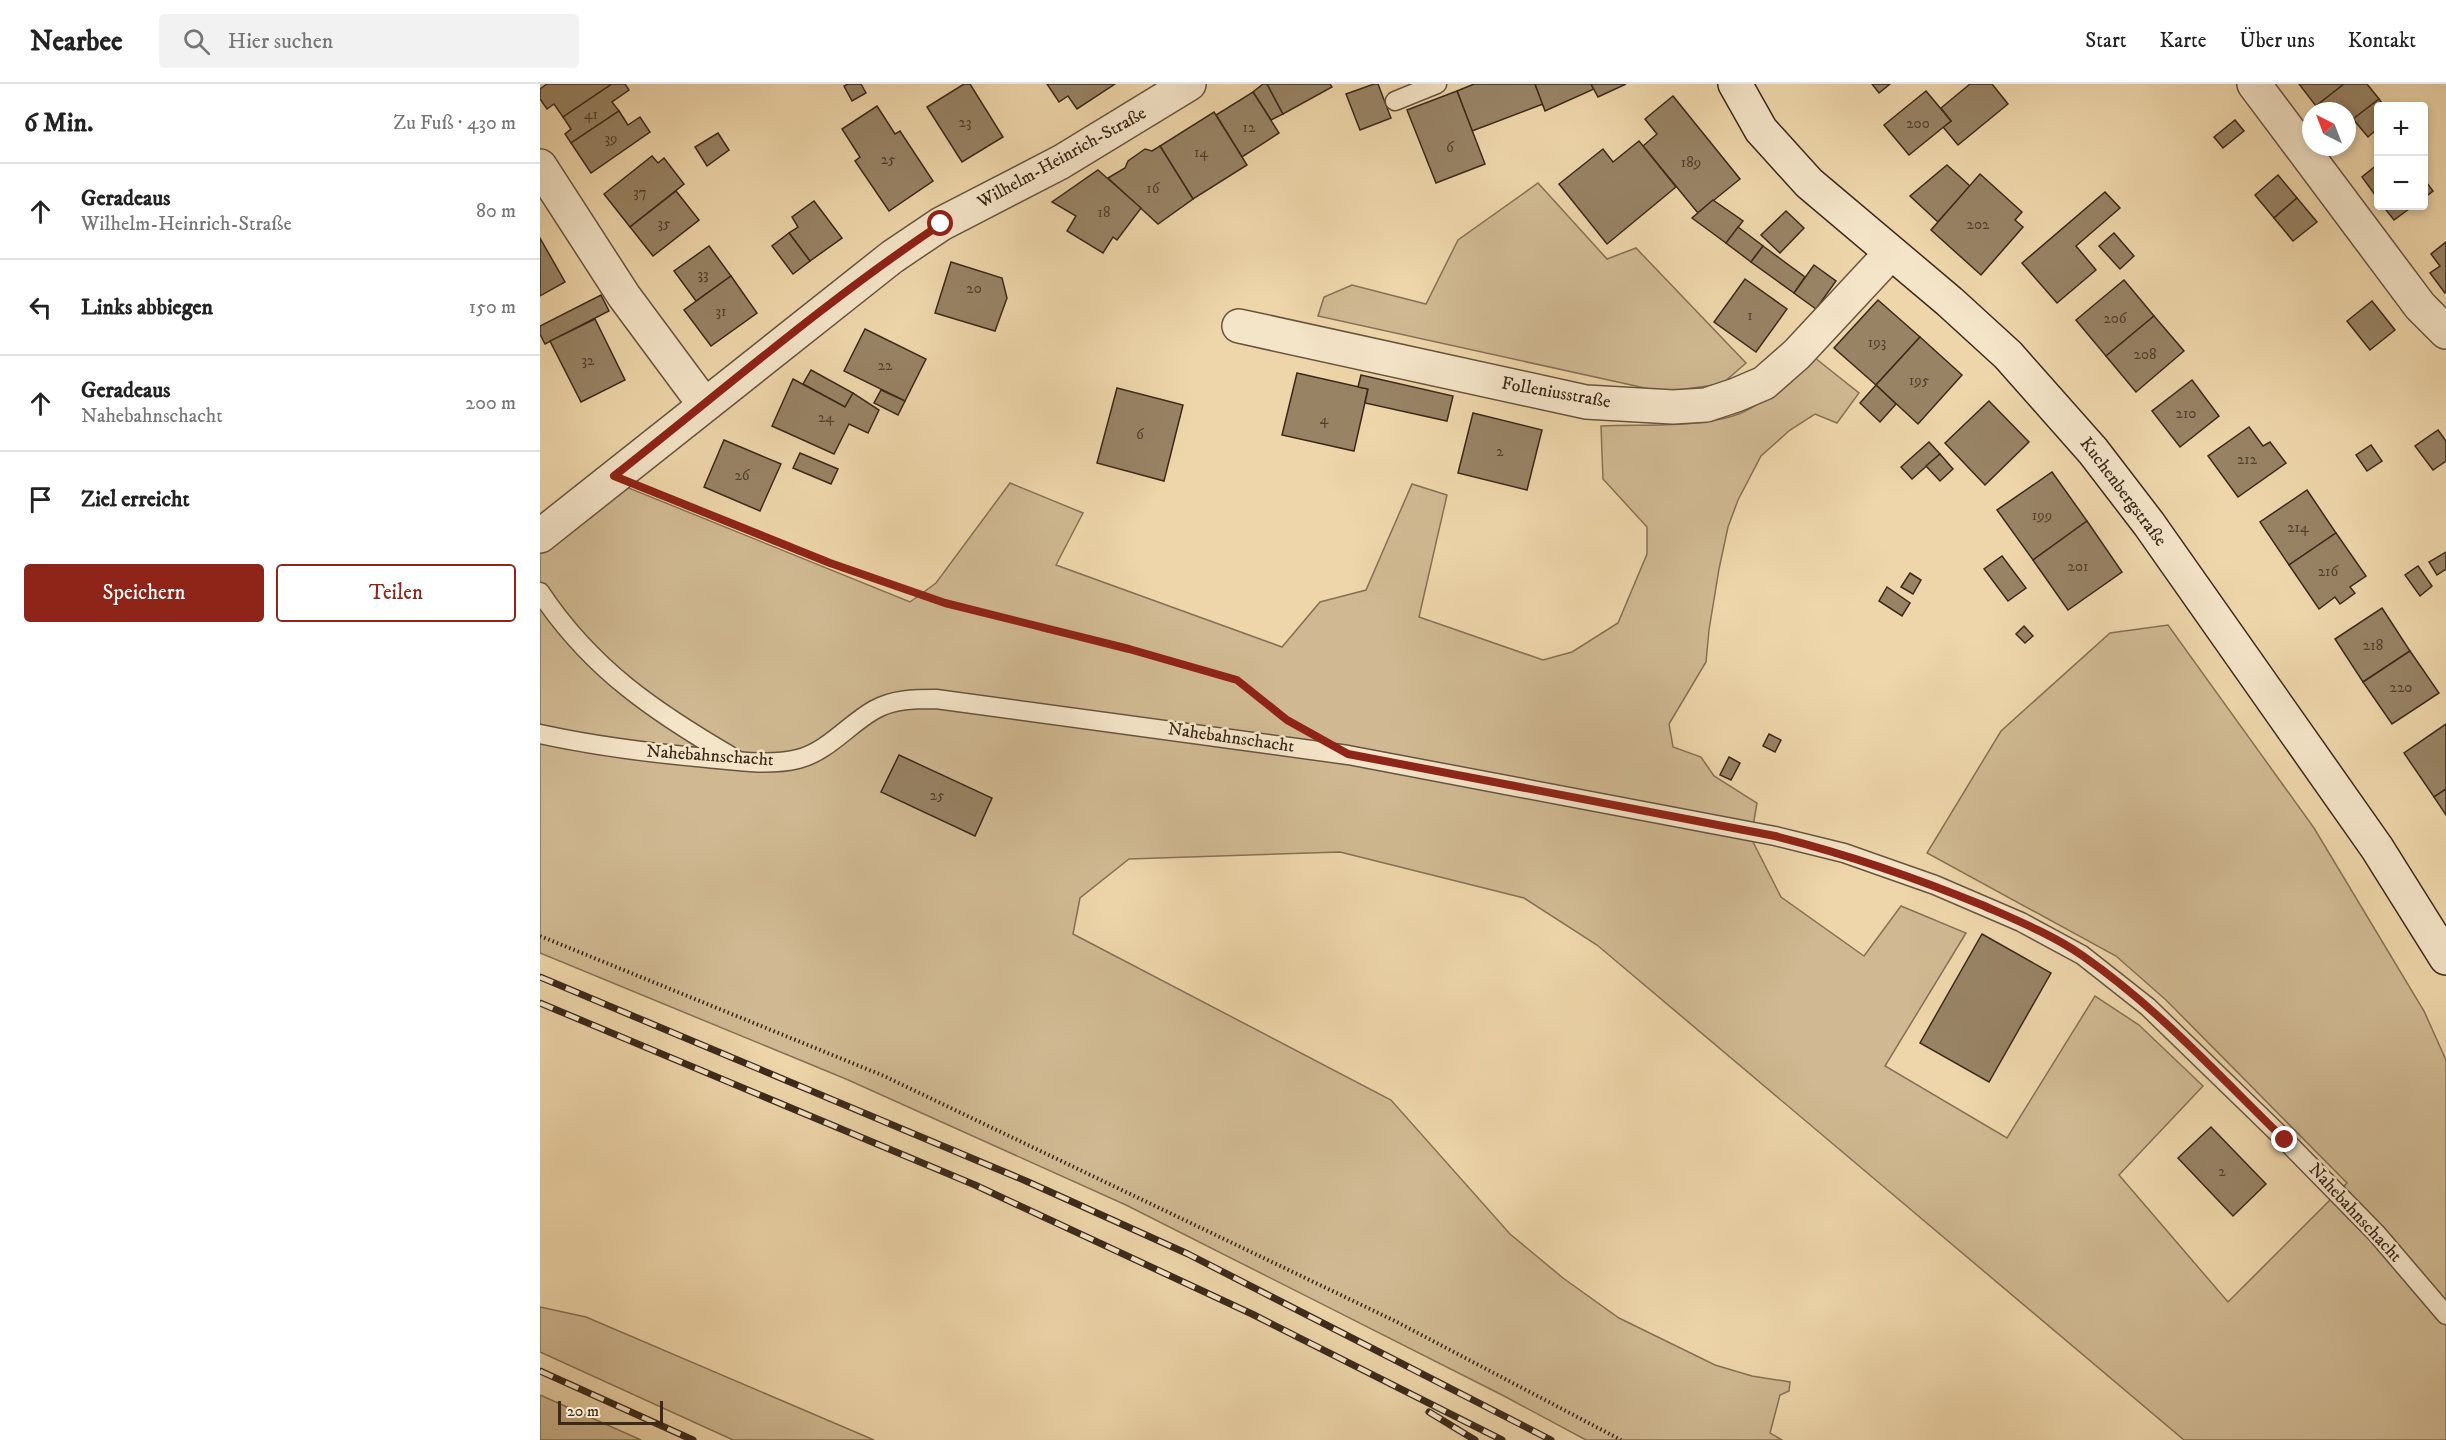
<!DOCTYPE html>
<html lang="de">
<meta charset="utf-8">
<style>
body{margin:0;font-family:"IM FELL DW Pica",serif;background:#f2f2f2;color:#222}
.controls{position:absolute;right:18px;top:18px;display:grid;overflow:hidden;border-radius:6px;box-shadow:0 3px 9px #0003}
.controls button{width:54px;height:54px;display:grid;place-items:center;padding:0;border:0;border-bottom:2px solid #e0e0e0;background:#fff;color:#222;font:30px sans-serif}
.compass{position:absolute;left:1762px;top:18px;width:54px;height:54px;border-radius:50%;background:#fff;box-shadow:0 3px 9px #0003;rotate:318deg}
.scale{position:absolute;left:18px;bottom:15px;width:105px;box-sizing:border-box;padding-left:6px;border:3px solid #3b291b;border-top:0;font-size:16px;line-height:21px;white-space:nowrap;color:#3b291b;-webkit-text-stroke:4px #f4e4c8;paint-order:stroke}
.stop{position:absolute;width:18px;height:18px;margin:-14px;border:4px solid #8f2418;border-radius:50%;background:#fff}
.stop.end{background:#8f2418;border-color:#fff;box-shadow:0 2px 6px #0008}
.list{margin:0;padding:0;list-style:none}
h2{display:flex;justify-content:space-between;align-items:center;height:78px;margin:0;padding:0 24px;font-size:26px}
h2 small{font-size:20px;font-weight:400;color:#767676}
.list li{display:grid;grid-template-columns:39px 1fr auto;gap:18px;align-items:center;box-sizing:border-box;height:96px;padding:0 24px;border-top:2px solid #e0e0e0}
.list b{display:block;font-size:22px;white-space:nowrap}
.list p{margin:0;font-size:20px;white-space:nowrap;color:#767676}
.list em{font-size:20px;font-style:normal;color:#767676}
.actions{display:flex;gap:12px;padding:18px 24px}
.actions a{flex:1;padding:14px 0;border:2px solid #8f2418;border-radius:6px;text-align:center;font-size:21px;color:#8f2418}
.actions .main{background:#8f2418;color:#fff}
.icon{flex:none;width:33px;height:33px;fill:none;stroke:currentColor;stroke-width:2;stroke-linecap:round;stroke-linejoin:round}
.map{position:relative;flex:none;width:1906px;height:1356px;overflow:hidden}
header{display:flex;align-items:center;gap:36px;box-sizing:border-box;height:84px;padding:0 30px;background:#fff;border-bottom:2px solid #e0e0e0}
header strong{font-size:28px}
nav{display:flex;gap:33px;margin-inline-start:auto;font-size:21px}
.search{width:420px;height:54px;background:#f2f2f2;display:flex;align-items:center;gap:15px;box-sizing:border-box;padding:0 21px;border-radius:6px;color:#767676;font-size:22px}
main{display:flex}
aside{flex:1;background:#fff}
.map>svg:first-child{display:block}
</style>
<header>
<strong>Nearbee</strong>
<div class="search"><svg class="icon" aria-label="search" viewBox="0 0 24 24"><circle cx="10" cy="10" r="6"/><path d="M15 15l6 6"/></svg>Hier suchen</div>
<nav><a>Start</a><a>Karte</a><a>Über uns</a><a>Kontakt</a></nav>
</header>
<main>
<aside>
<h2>6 Min.<small>Zu Fuß · 430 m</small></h2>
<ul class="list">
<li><svg class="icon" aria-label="ahead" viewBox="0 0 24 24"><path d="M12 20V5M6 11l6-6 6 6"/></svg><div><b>Geradeaus</b><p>Wilhelm-Heinrich-Straße</p></div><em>80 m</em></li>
<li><svg class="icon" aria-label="left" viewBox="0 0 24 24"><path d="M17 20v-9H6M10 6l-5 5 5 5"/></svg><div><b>Links abbiegen</b></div><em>150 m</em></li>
<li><svg class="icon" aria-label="ahead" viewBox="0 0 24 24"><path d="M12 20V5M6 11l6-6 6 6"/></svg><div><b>Geradeaus</b><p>Nahebahnschacht</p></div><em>200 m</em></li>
<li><svg class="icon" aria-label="arrive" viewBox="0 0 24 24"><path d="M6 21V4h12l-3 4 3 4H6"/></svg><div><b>Ziel erreicht</b></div></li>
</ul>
<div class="actions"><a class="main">Speichern</a><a>Teilen</a></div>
</aside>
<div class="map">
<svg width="1906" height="1356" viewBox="0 0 1906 1356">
<rect width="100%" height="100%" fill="#eed6aa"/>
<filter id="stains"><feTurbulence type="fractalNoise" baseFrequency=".00333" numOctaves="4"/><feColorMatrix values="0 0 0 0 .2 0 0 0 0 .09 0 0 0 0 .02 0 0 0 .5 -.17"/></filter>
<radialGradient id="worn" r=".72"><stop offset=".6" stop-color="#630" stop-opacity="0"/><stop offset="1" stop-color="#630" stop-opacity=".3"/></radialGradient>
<g fill="#d0b992" stroke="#867156" stroke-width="1.5">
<polygon points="998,99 1067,175 1096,164 1206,279 1182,300 1123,308 778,232 784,213 812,201 886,220 918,156"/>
<path d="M1275,274l44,35 -22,30 -22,-9 -25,16 -29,26 -23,44 -10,27 -9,42 -10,61 -3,32 -37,62 4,23 28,10 13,19 43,27 -6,35 30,59 83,59 37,-50 65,27 -81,133 122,72 88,-142 44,29 64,61 -84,89 109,127 119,-119 -181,-183 -50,-44 -189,-103 74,-122 109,-98 58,-8 146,203 110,183 22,49v380h-262l-587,-495 -73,-47 -184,-46 -211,7 -49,39 -7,36 318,166 119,134 53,44 56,40 96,47 37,11 38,6 -1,9 -9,4 -10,38 12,7h-196l-82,-44 -378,-191 -280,-126 -306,-126v-403l79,-66 291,118 26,-19 74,-100 73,30 -27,52 226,82 38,-45 46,-12 46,-106 35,11 -28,122 124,43 29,-8 46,-29 29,-69v-27l-44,-48 -2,-53c41,-2 93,2 132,-10 27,-8 61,-40 82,-58z"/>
<polygon points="0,1223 46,1233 334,1356 193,1356 0,1268"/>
<polygon points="0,1311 101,1356 0,1356"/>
</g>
<g fill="#988365" stroke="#3b291b" stroke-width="1.5">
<polygon points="7,0 72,0 23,33 14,20 7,25 0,15 0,5"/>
<polygon points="72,0 85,0 89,6 72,18 79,27 31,59 25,50 31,45 23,33"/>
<polygon points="308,0 321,0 326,9 312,17 304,2"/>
<polygon points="424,0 430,0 463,53 422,78 387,23"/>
<polygon points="507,0 575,0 537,25 528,12 519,18"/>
<polygon points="723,0 727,0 743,30 731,36 713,8"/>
<polygon points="727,0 790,0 792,3 743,30"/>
<polygon points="834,0 838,0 851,34 820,46 806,10"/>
<polygon points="934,0 995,0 1003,20 932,47 917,7"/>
<polygon points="995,0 1051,0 1054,5 1005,27"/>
<polygon points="1051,0 1086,0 1058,13"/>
<polygon points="1332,0 1350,0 1339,9"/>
<polygon points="1430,0 1452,0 1468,20 1418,61 1403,43 1411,37 1401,24"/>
<polygon points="1759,0 1804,0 1776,22"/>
<polygon points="1804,0 1827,0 1839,15 1807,40 1807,27 1781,27 1776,22"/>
<polygon points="917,7 945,80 896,99 867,26"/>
<polygon points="1386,7 1411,37 1369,71 1344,41"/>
<polygon points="713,8 739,49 702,73 676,31"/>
<polygon points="1133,12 1200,95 1158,129 1103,62 1117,50 1105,35"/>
<polygon points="1839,15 1844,22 1838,22 1838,44 1828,53 1813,35"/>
<polygon points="337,22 355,50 360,47 393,97 349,127 315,77 320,73 302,45"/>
<polygon points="79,27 88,41 100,33 110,48 51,89 31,59"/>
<polygon points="674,28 707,81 653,115 620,62"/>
<polygon points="1695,36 1704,47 1683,64 1674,53"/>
<polygon points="178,49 189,66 167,82 155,63"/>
<polygon points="1099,57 1136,103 1067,160 1019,100 1063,65 1073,78"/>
<polygon points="620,62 653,115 618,140 568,94 585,84 588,77 605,65 612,67"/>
<polygon points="112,72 118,79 124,74 144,100 90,143 64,110"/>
<polygon points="1838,80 1838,115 1822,93"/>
<polygon points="1407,81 1430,102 1398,138 1370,112"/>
<polygon points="558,86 601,124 577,156 573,153 563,169 527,147 536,132 512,118"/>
<polygon points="1440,90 1482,128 1475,136 1483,143 1441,191 1391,146"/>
<polygon points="1738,91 1757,114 1734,134 1715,111"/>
<polygon points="1884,95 1893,107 1884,114"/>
<polygon points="136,107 159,136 113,172 90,143"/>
<polygon points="1565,108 1580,124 1536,162 1556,186 1517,219 1482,179"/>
<polygon points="1757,114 1777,138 1753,157 1734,134"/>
<polygon points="1173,116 1203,137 1186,159 1152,134"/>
<polygon points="274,117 302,154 270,177 249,149 258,143 252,133"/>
<polygon points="1843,122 1873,122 1854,136"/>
<polygon points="1246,127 1264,144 1240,169 1221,151"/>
<polygon points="1198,143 1223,162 1211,178 1186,159"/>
<polygon points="249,149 270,177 253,190 232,162"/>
<polygon points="1574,149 1594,172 1580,185 1559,162"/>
<polygon points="0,154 25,198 0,212"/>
<polygon points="1906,158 1906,208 1905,209 1890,189 1900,182 1891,170"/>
<polygon points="169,162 191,192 156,217 134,187"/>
<polygon points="1223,162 1265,193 1254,209 1211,178"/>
<polygon points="411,178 462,194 467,214 455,247 395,229"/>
<polygon points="1274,181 1296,197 1276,225 1254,209"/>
<polygon points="191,192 217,229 171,262 144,226"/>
<polygon points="1205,195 1247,225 1216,268 1174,238"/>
<polygon points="1584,196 1614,232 1566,272 1536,236"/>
<polygon points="61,211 69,227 5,260 0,250 0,242"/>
<polygon points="1338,216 1380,253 1336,301 1294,264"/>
<polygon points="1832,217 1855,246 1830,266 1807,237"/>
<polygon points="1614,232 1644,267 1596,308 1566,272"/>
<polygon points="55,235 85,296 41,318 10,257"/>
<polygon points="325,245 386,275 365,317 304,287"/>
<polygon points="1380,253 1422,291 1378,340 1336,301"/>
<polygon points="271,286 313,309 305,323 263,300"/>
<polygon points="757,289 828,305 814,367 742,351"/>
<polygon points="821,291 913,312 907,337 825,319 828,305 818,303"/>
<polygon points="253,295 305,323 313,309 339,326 328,349 309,340 294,370 232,342"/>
<polygon points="1652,296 1679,332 1640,363 1612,327"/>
<polygon points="1336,301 1356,320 1340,338 1320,319"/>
<polygon points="577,304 643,321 624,397 557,379"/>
<polygon points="341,306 365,317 358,331 334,319"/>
<polygon points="1449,317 1489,358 1445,401 1405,359"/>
<polygon points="933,329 1002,346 987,406 918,389"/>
<polygon points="1709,343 1723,362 1730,358 1746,379 1698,413 1668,372"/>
<polygon points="1898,346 1906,357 1906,377 1893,386 1875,362"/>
<polygon points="184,356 241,380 220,427 164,403"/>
<polygon points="1389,358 1400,370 1372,395 1361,383"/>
<polygon points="1831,361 1842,377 1827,387 1816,371"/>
<polygon points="260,369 298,385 291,400 253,384"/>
<polygon points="1400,370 1413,385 1400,397 1386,382"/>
<polygon points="1512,388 1547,437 1493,476 1457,426"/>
<polygon points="1767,406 1796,449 1749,481 1720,438"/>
<polygon points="1547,437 1582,488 1528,526 1493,476"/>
<polygon points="1796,449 1826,492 1810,503 1815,509 1800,520 1795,513 1779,525 1749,481"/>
<polygon points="1906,468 1906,485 1897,491 1889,478"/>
<polygon points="1462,472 1486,504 1468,517 1444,485"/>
<polygon points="1878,482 1892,502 1880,512 1865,491"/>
<polygon points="1370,489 1381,496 1373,510 1361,503"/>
<polygon points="1347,503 1370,519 1362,532 1339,517"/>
<polygon points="1842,524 1870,567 1823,598 1795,555"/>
<polygon points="1484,542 1493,552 1485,559 1476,550"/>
<polygon points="1870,567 1899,609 1852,640 1823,598"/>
<polygon points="1906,640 1906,705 1894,713 1864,669"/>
<polygon points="1229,650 1241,656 1235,668 1223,662"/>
<polygon points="359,671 452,714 435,752 341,708"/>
<polygon points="1189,673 1200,679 1191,696 1180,691"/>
<polygon points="1906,705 1906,731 1894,713"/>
<polygon points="1442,850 1511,889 1449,998 1380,959"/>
<polygon points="1671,1043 1726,1100 1693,1132 1638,1074"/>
</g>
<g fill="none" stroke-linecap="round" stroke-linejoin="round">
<g stroke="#68543f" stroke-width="21">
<g id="lane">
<polyline points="855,17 897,0"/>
<path d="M0,508c51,77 115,120 194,166"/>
<path d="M0,650c55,12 110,19 167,24 29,3 62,8 91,1 29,-7 51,-35 76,-49 19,-11 41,-11 62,-11l412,56 427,81 69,17 91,32 86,37 61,33 66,52 137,133 92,94 69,81"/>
</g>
</g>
<g stroke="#68543f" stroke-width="36">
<g id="street">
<polyline points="1714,0 1880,222 1906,248"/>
<polyline points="0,82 84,212 164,320"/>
<polyline points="699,242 1046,318 1133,323 1166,321 1196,311 1224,299 1257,270 1351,169"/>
<polyline points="0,452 352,173 401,140 521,78 649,0"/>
</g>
</g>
<g stroke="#3b291b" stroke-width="36">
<polyline id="secondary" points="1195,0 1221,46 1269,99 1410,218 1468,271 1553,367 1609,440 1837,764 1906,874"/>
</g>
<g stroke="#3b291b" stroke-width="4" stroke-dasharray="1.5 3" stroke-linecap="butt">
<polyline points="112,408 290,479 405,519 505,546 589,565 697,596 745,634"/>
<polyline points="0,852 344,992 855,1237 1081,1356"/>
</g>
<use href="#lane" stroke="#f4e4c8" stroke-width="18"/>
<use href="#street" stroke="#f4e4c8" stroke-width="33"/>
<use href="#secondary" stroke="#f4e4c8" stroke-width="33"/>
<g stroke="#3b291b" stroke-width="7">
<g id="rail">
<polyline points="0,893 486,1097 648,1170 1011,1356"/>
<polyline points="0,919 435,1101 712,1230 962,1356"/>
<polyline points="0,1287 153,1356"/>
<polyline points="889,1328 935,1356"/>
</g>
</g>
<use href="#rail" stroke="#f4e4c8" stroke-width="4.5" stroke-dasharray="14" stroke-linecap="butt"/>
</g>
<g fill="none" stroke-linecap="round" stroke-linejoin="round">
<path stroke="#8f2418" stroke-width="8" d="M401,140c-114,76 -219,167 -327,252l216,87 115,40 184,46 108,31 50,40 61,34 427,82c71,18 139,41 207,69 34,15 71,30 101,51 75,52 137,121 202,184"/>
</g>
<g text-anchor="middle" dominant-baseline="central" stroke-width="5" stroke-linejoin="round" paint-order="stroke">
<g font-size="15" fill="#52402e">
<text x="51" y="30">41</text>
<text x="425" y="38">23</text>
<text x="1378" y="39">200</text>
<text x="709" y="43">12</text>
<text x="71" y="54">39</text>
<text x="910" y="63">6</text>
<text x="661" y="68">14</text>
<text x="348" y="75">25</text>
<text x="1151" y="78">189</text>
<text x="613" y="104">16</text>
<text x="100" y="108">37</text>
<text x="564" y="128">18</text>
<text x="124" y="139">35</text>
<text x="1438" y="140">202</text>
<text x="163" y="190">33</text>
<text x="434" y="204">20</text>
<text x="181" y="227">31</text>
<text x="1210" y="231">1</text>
<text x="1575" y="234">206</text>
<text x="1337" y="258">193</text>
<text x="1605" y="270">208</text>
<text x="48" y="276">32</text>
<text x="345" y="281">22</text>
<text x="1379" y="296">195</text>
<text x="1646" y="329">210</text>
<text x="286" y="333">24</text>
<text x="784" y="335">4</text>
<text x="600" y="350">6</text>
<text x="960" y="367">2</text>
<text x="1707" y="375">212</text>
<text x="202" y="391">26</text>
<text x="1502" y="431">199</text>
<text x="1758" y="443">214</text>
<text x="1538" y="482">201</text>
<text x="1788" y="487">216</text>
<text x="1833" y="561">218</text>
<text x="1861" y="603">220</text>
<text x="397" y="711">25</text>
<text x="1682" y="1087">2</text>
</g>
<g font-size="18" fill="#3b291b" stroke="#f4e4c8">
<text transform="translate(522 74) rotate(-29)">Wilhelm-Heinrich-Straße</text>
<text transform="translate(1016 309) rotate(10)">Folleniusstraße</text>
<text transform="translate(1583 408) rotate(53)">Kuchenbergstraße</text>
<text transform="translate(691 654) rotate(8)">Nahebahnschacht</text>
<text transform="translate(170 672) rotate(4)">Nahebahnschacht</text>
<text transform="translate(1815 1129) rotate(47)">Nahebahnschacht</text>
</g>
</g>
<rect width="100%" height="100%" filter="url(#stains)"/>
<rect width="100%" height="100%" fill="url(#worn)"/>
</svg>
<div class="controls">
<button>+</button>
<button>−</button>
</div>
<svg class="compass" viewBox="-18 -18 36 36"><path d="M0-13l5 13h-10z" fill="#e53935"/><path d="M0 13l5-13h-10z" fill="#767676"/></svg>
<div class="scale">20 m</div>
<div class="stop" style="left:401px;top:140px"></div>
<div class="stop end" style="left:1745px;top:1056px"></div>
</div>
</main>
